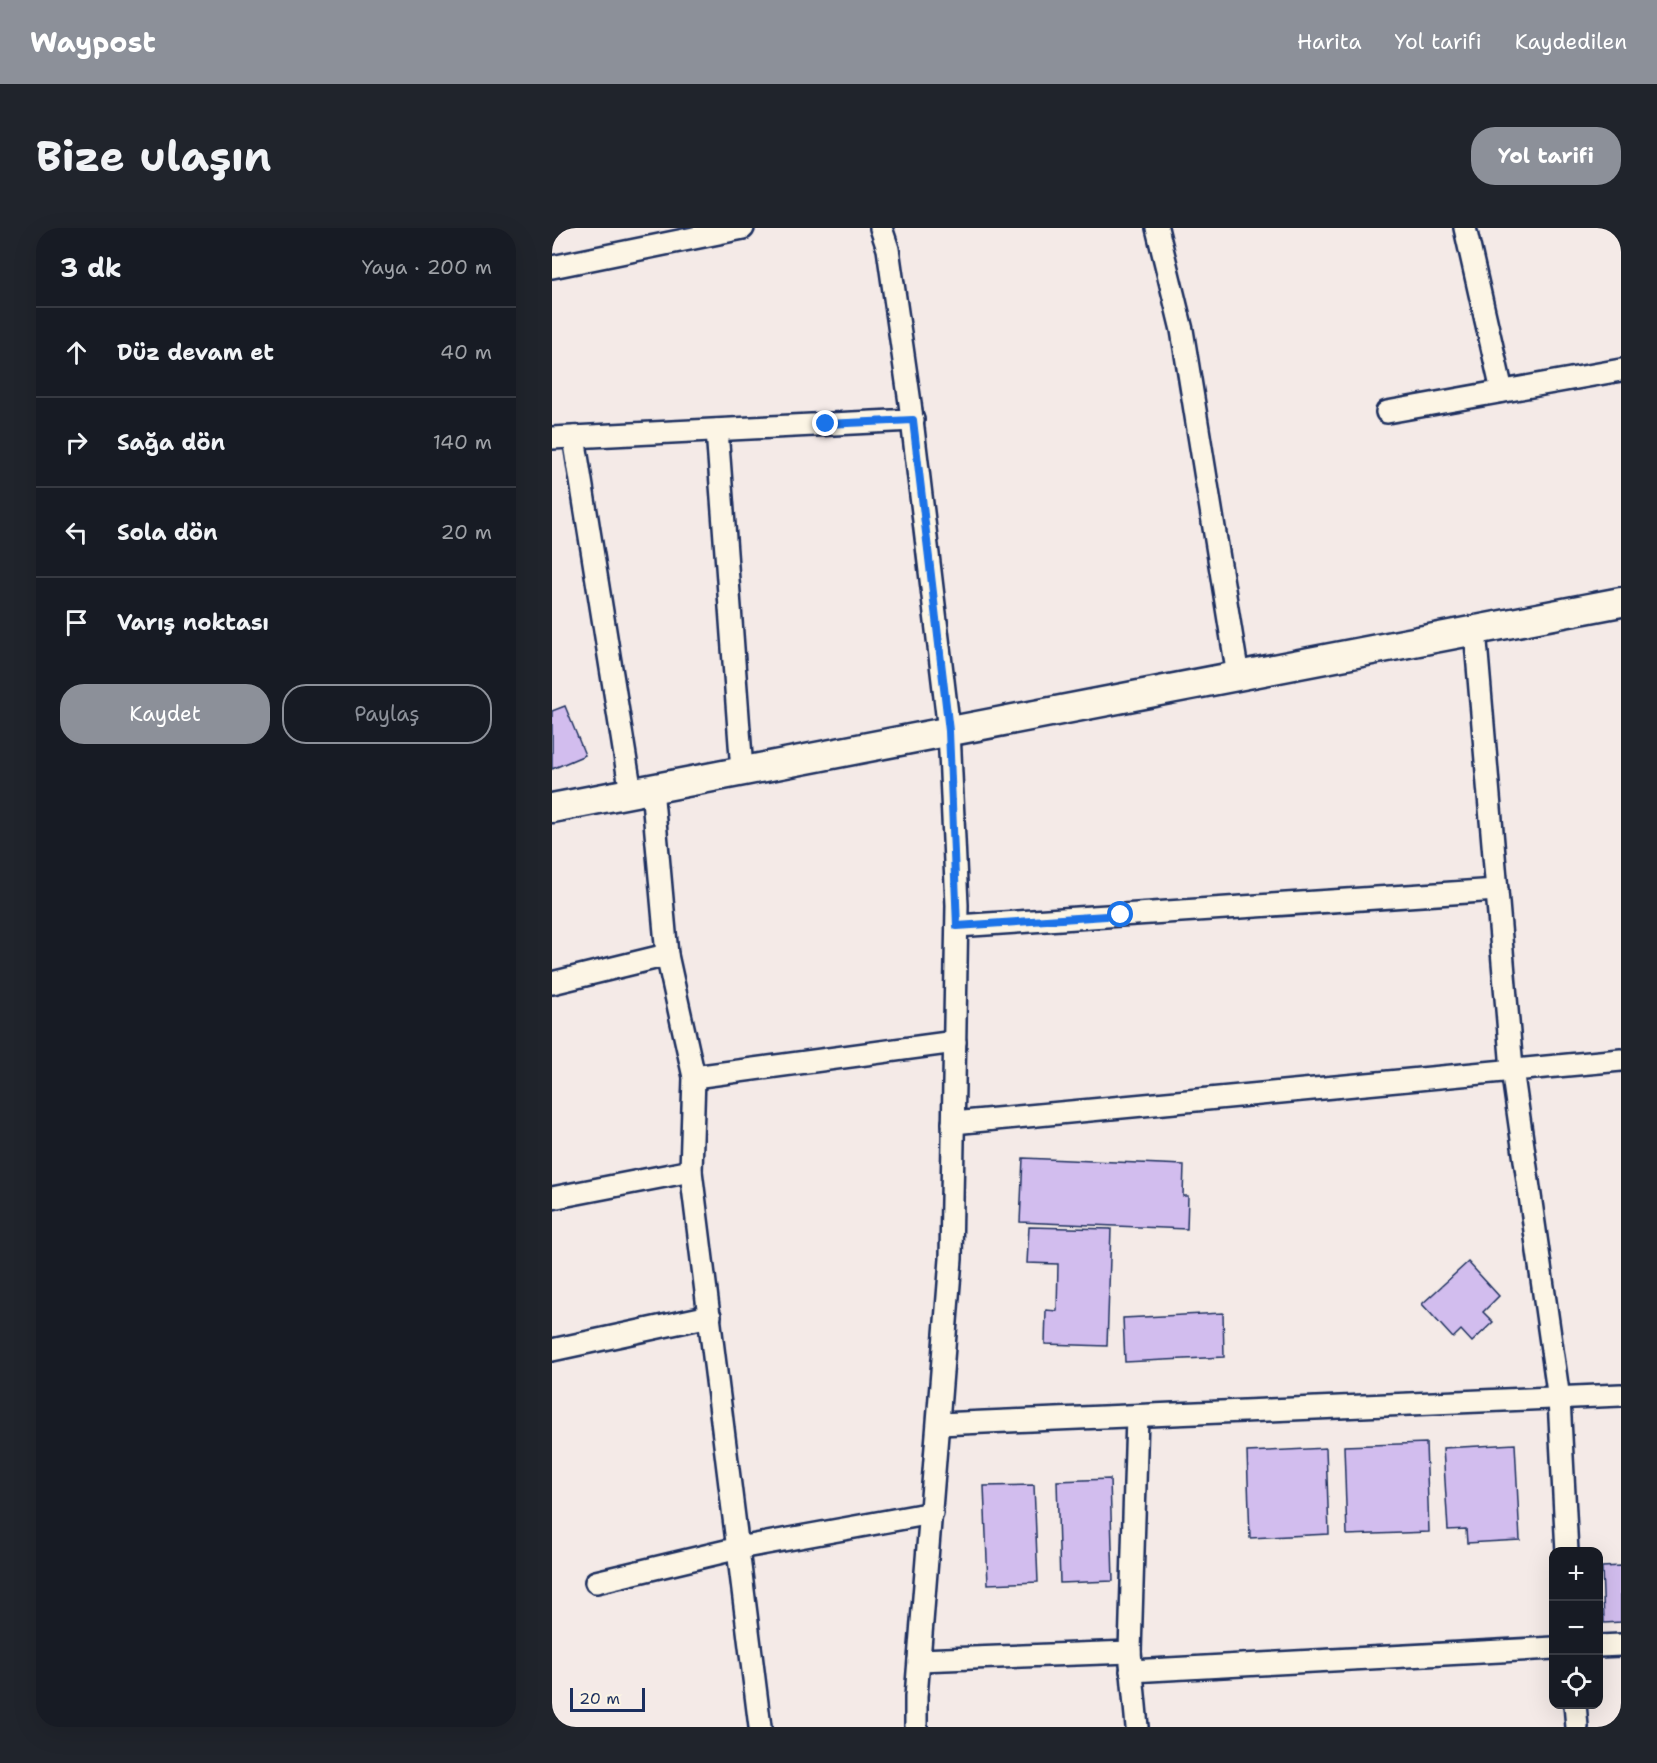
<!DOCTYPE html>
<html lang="tr">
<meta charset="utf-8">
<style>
body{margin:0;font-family:"Shantell Sans",sans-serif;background:#20242c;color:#f1f3f6}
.controls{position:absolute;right:18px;bottom:18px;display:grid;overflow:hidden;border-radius:12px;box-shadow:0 6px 24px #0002}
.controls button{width:54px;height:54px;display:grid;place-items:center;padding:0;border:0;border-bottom:2px solid #363941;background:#171b24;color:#f1f3f6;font:30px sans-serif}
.scale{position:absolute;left:18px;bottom:15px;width:75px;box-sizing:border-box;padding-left:6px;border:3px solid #1b2f5e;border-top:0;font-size:16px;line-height:21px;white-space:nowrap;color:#1b2f5e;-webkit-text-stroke:4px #fcf5e5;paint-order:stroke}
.stop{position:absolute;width:18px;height:18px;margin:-14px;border:4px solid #1a73e8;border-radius:50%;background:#fff}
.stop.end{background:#1a73e8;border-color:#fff;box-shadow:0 2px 6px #0008}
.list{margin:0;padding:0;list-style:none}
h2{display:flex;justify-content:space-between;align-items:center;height:78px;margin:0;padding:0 24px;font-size:26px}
h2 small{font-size:20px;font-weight:400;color:#9ea1a6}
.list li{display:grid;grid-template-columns:39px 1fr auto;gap:18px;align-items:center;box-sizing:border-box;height:90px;padding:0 24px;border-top:2px solid #363941}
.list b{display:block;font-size:22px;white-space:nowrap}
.list em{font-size:20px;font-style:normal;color:#9ea1a6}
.actions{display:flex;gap:12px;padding:18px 24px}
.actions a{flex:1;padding:14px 0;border:2px solid #8c9099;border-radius:24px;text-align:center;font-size:21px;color:#8c9099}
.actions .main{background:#8c9099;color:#fff}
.icon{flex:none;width:33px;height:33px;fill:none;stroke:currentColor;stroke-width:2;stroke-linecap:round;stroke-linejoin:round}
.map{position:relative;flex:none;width:1069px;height:1499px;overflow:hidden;border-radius:24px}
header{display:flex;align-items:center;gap:36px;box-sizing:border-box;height:84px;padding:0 30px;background:#8c9099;color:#fff}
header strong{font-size:28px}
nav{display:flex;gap:33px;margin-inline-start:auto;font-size:21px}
.intro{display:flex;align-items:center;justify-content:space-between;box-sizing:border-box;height:144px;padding:0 36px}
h1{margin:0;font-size:42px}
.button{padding:15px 27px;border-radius:24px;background:#8c9099;color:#fff;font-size:21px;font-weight:700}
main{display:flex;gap:36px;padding:0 36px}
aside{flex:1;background:#171b24;border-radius:24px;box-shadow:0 6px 24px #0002}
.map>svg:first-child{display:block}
</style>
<header>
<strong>Waypost</strong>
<nav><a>Harita</a><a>Yol tarifi</a><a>Kaydedilen</a></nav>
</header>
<div class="intro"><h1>Bize ulaşın</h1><a class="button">Yol tarifi</a></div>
<main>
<aside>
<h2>3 dk<small>Yaya · 200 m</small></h2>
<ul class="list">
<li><svg class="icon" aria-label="ahead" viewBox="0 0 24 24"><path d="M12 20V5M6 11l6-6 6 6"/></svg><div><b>Düz devam et</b></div><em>40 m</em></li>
<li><svg class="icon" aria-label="right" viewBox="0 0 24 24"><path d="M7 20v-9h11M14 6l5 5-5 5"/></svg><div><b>Sağa dön</b></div><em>140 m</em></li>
<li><svg class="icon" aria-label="left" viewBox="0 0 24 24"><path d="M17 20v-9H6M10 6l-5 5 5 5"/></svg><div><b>Sola dön</b></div><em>20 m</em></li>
<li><svg class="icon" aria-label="arrive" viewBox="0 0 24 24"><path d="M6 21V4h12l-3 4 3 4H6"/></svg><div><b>Varış noktası</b></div></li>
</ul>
<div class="actions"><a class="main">Kaydet</a><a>Paylaş</a></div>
</aside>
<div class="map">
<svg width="1069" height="1499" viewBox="0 0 1069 1499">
<rect width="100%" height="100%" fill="#f4eae7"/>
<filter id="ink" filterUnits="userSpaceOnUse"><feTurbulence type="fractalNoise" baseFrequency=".0167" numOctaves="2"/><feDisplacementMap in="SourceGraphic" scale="12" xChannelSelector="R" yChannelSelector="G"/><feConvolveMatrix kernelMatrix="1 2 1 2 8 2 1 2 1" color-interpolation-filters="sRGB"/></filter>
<g filter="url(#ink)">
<g fill="#d2bdee" stroke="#1b2f5e" stroke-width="1.5">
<polygon points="13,478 33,527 0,541 0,483"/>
<polygon points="471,930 632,937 631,968 636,968 635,1001 468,994"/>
<polygon points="477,999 559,1001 555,1118 493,1116 494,1082 505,1083 506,1036 475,1035"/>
<polygon points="916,1034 947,1068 931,1084 941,1094 920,1114 909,1102 901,1110 870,1076"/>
<polygon points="671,1085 672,1129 573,1134 571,1090"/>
<polygon points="874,1215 877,1304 795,1307 792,1218"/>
<polygon points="963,1216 968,1312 915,1315 914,1301 896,1302 891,1220"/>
<polygon points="774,1220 777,1306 698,1310 695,1224"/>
<polygon points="558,1251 561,1353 508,1355 505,1253"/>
<polygon points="482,1257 486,1354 436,1356 432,1258"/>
<polygon points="1069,1338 1069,1394 1052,1395 1050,1339"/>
</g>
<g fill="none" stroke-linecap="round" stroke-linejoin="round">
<g stroke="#1b2f5e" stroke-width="26">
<g id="street">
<polyline points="329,0 336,21 358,175 397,503 405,677 399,1031 364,1469 364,1499"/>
<polyline points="605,0 630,102 686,448"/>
<polyline points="913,0 950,163"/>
<polyline points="0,39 191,0"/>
<polyline points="835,184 1069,142"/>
<polyline points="165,202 190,543"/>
<polyline points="22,209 79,565"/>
<polyline points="0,210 361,192"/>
<polyline points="923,402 960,841 1007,1171 1015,1324"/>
<polyline points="100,560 115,727 142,849 139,943 208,1499"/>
<polyline points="405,698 945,662"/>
<polyline points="0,755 115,727"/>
<polyline points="142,849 403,814"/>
<polyline points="401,895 1069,832"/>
<polyline points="0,970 139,943"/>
<polyline points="0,1122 158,1088"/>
<polyline points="387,1196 1069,1167"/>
<polyline points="44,1354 187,1320 380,1285"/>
<polyline points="1046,1418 1069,1417"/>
<polyline points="367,1432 578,1424"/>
<polyline points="579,1443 1002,1420"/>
<polyline points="1023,1476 1025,1499"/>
<polyline points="585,1499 578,1424 585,1188"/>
</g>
</g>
<g stroke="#1b2f5e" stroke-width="33">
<polyline id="secondary" points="0,580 1069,374"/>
</g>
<use href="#street" stroke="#fcf5e5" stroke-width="21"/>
<use href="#secondary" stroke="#fcf5e5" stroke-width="28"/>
</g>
</g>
<g fill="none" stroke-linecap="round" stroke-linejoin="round" filter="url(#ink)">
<polyline stroke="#1a73e8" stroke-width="8" points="274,196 361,192 397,503 405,698 569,687"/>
</g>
</svg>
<div class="controls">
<button>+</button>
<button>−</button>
<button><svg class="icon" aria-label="locate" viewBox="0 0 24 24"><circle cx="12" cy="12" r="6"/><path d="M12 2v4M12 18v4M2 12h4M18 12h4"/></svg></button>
</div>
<div class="scale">20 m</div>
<div class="stop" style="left:569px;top:687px"></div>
<div class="stop end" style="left:274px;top:196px"></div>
</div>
</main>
